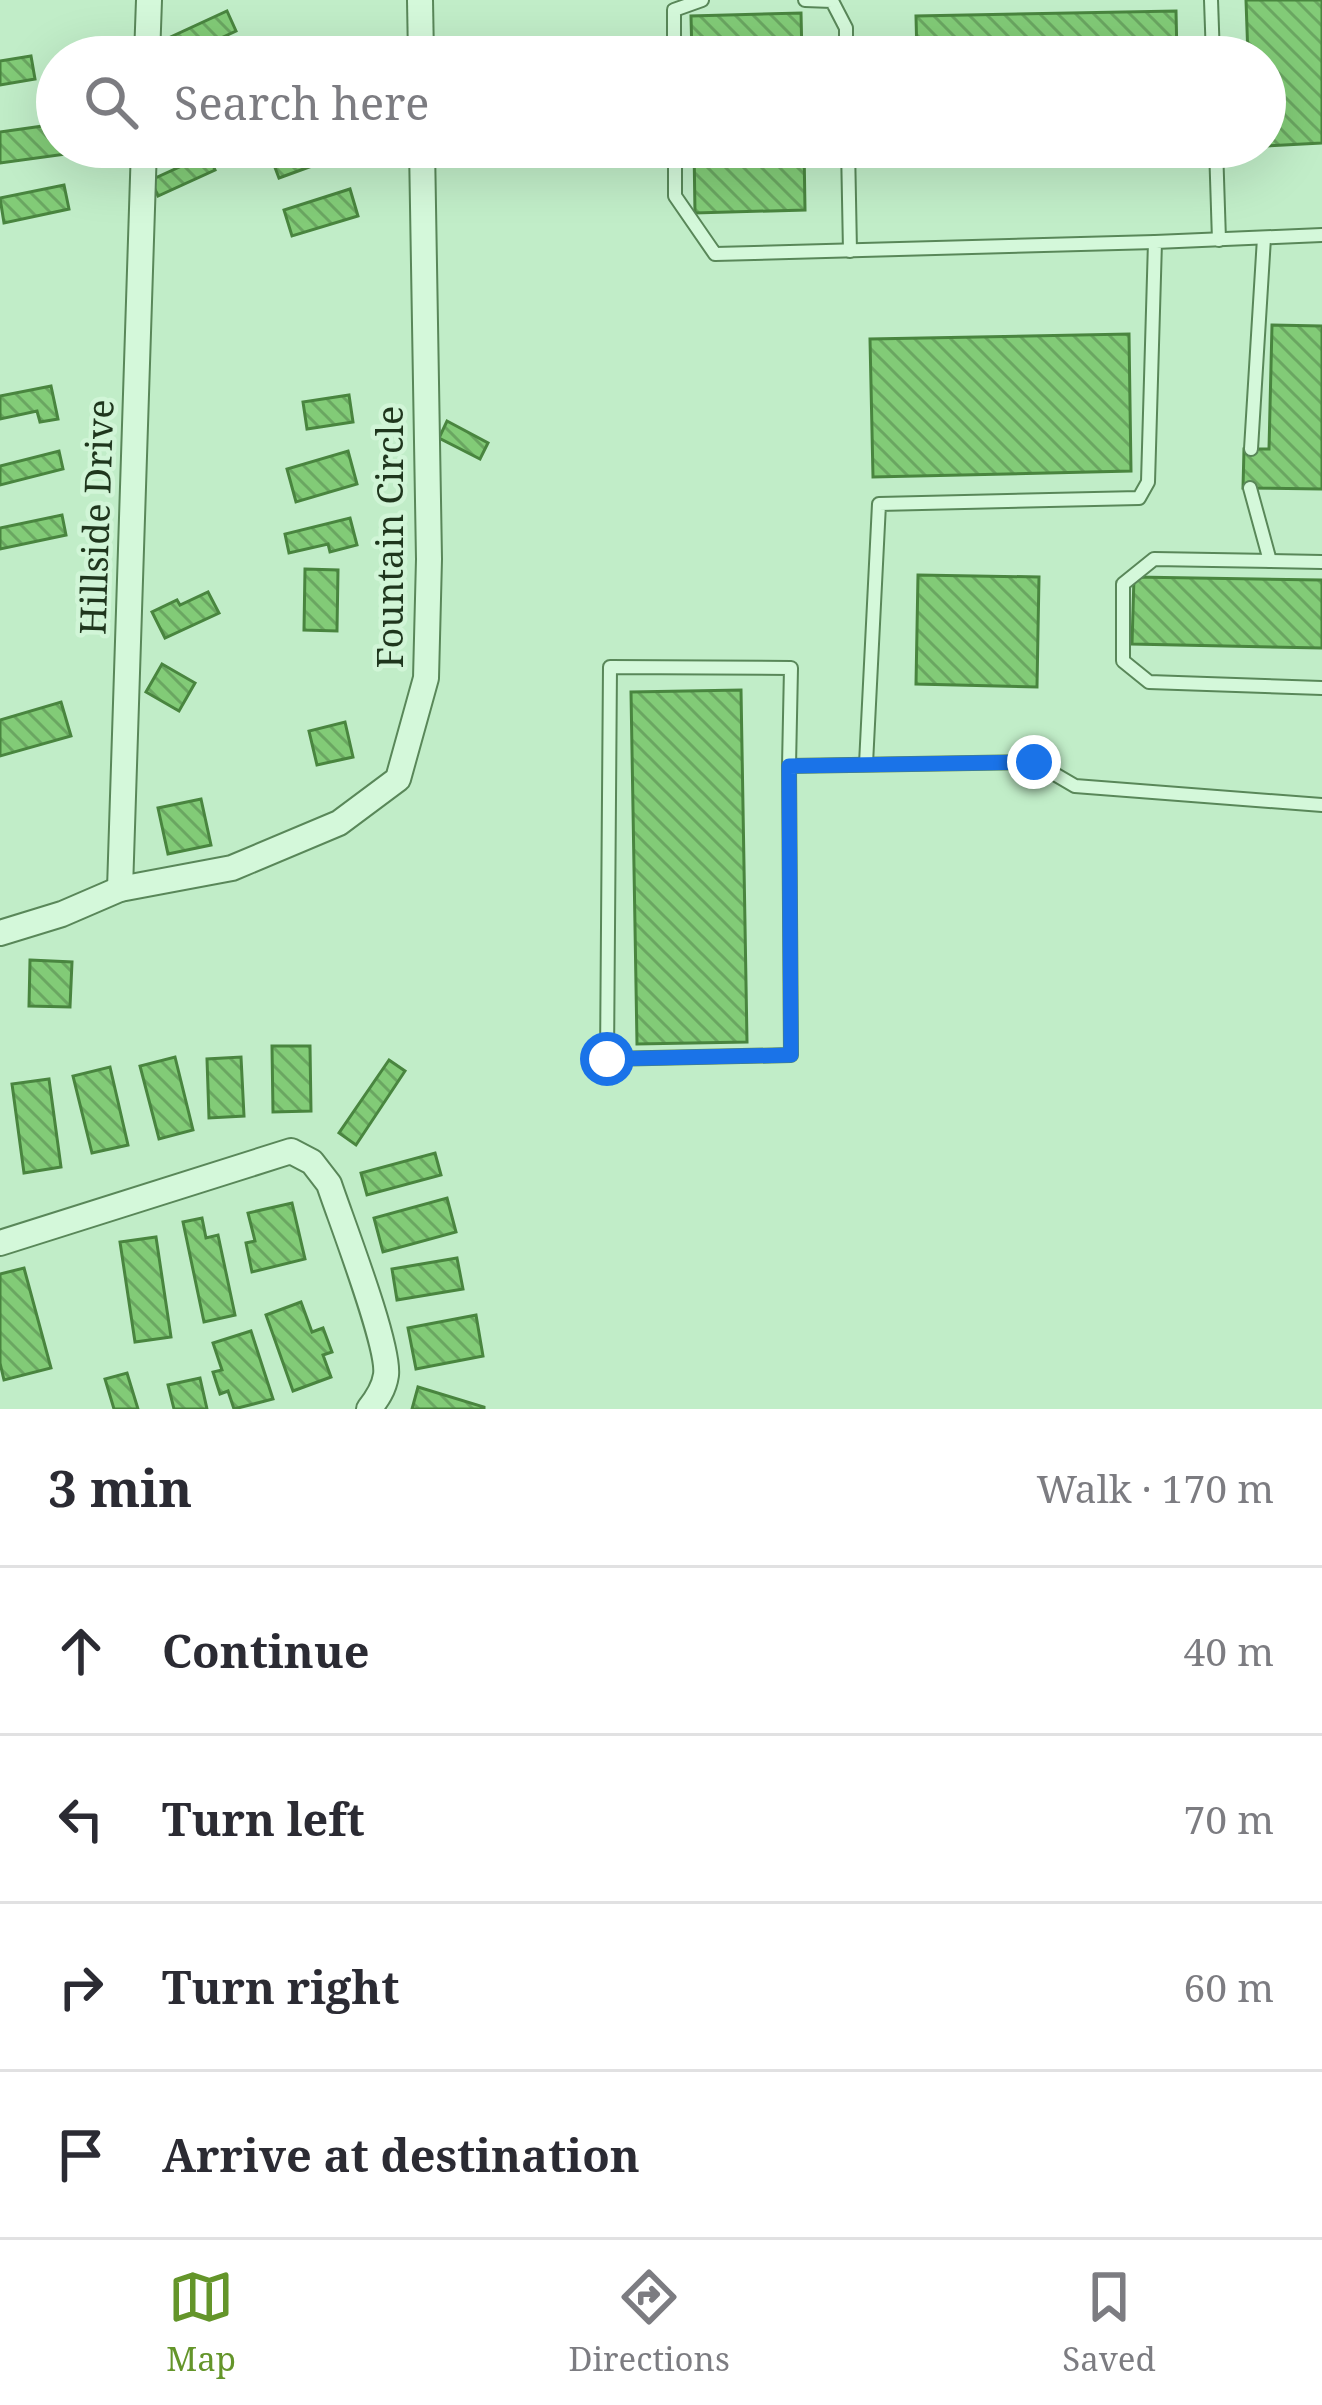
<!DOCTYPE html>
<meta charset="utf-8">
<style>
body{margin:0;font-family:"Noto Serif",serif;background:#f7f7f7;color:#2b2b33}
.stop{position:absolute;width:36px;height:36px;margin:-27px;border:9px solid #1a73e8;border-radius:50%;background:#fff}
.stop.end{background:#1a73e8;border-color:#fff;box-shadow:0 3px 12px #0008}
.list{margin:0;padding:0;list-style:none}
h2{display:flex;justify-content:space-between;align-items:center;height:156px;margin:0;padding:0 48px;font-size:51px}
h2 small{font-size:39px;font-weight:400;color:#7c7c81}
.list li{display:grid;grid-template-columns:78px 1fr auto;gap:36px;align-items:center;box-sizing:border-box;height:168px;padding:0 48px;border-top:3px solid #e1e1e2}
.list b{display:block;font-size:45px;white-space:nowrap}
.list em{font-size:39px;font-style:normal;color:#7c7c81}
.icon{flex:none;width:66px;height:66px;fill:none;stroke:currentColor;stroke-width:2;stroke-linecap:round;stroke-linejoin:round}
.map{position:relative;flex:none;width:1322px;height:1409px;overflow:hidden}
.search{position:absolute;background:#fff;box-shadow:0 12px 48px #0002;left:36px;right:36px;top:36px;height:132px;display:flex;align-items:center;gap:30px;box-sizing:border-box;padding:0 42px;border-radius:66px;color:#7c7c81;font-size:45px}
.sheet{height:828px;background:#fff}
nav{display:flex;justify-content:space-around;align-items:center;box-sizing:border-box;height:168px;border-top:3px solid #e1e1e2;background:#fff;font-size:33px;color:#7c7c81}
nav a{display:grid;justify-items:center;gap:6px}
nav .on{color:#64952a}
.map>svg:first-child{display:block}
</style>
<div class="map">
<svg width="1322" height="1409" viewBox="0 0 1322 1409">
<defs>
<pattern id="building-back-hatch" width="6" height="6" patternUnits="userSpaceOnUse" patternTransform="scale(3)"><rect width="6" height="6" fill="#82cb77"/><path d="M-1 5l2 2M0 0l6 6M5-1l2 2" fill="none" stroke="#6aa661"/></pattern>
</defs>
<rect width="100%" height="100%" fill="#c1edc8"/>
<g fill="url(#building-back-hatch)" stroke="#49853f" stroke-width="3">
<polygon points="1246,0 1322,0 1322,143 1265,146 1265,57 1248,57"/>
<polygon points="227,11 236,31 180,57 153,57 149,47"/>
<polygon points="1176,11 1177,57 917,57 916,16"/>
<polygon points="801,13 802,57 692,57 691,16"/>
<polygon points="31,56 35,79 0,85 0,61"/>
<polygon points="57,124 57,147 65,147 66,154 0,163 0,132"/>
<polygon points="298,147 364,147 279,178 271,157"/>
<polygon points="694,147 804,147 805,210 695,213"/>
<polygon points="919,147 1179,147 919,153"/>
<polygon points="208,154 215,170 158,196 151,180"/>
<polygon points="64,185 69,209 4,223 0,198"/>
<polygon points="350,189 358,216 292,236 284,210"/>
<polygon points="1272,325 1322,326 1322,489 1243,488 1244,449 1269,449"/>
<polygon points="1129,334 1131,471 873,477 870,339"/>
<polygon points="51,386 58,419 40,422 37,411 0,419 0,396"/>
<polygon points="349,395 353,422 307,429 303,402"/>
<polygon points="447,421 488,443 480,459 439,438"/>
<polygon points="59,451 63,469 0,485 0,466"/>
<polygon points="348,451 357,484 296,502 287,469"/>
<polygon points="62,515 66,535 0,549 0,528"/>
<polygon points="350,518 357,545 330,552 328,544 289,553 285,534"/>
<polygon points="305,569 338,570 337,631 304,630"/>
<polygon points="918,575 1039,577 1037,687 916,684"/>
<polygon points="1134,577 1322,580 1322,648 1132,644"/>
<polygon points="208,592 219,613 165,638 152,612 177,600 180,605"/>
<polygon points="162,664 195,683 179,711 146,692"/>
<polygon points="741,690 747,1042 637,1044 631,692"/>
<polygon points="61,702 71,736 0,756 0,720"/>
<polygon points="345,722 353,757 317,765 309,731"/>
<polygon points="201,799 211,845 168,854 158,808"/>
<polygon points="30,960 72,962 70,1007 29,1006"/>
<polygon points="272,1046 310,1046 311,1111 273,1112"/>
<polygon points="175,1057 193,1130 159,1139 140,1066"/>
<polygon points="241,1057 244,1116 209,1118 207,1059"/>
<polygon points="389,1060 405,1071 356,1145 339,1133"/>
<polygon points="110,1067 128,1145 92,1153 73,1076"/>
<polygon points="49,1079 61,1167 24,1173 12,1084"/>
<polygon points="435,1153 441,1175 367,1195 361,1173"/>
<polygon points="447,1198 456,1232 383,1252 374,1218"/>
<polygon points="292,1203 305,1259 252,1272 246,1243 255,1241 248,1213"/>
<polygon points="202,1218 206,1238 218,1235 235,1315 204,1322 183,1222"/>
<polygon points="156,1237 171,1337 135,1342 120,1242"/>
<polygon points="457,1258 463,1289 397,1300 392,1269"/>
<polygon points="24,1268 51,1368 4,1380 0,1363 0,1274"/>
<polygon points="301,1302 312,1332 323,1328 332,1352 323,1355 331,1377 293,1391 266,1315"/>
<polygon points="476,1315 483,1356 416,1369 408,1328"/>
<polygon points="251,1331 273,1399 234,1409 228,1391 220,1394 213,1372 222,1370 213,1343"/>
<polygon points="127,1373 138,1409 114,1409 105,1379"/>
<polygon points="200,1378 207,1409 174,1409 168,1385"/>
<polygon points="418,1387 484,1407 484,1409 412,1409"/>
</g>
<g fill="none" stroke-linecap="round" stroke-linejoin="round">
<g stroke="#598759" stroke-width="16">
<g id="lane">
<polyline points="805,0 832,1 846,28 846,57"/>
<polyline points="1211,0 1213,57"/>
<polyline points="674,57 674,10 702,0"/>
<polyline points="675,147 675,196 715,254 1155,242"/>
<polyline points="848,147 850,251"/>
<polyline points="1216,147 1219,240"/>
<polyline points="1251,449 1264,238"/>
<polyline points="1250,488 1270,561"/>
<polyline points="1322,562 1154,559 1123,584 1123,661 1149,682 1322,688"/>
<polyline points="866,764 879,504 1139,498 1148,482 1155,242 1322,235"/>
<polyline points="789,766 791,668 610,667 607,1059 791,1055 789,766 1034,762 1075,786 1322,805"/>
</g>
</g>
<g stroke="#598759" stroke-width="28">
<g id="street">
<polyline points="420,0 421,57"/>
<polyline points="147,57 149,0"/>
<polyline points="120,889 144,147"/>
<polyline points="0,933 62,914 120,889 232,868 339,823 398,779 426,678 429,559 422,147"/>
<path d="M0,1243l291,-92 21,11 17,22c12,36 61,162 57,191 -2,14 -9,24 -17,34"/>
</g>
</g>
<use href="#lane" stroke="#d4f8da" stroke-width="12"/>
<use href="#street" stroke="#d4f8da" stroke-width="24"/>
</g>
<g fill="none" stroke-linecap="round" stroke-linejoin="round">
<polyline stroke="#1a73e8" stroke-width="15" points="607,1059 791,1055 789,766 1034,762"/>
</g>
<g text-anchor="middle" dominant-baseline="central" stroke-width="9" stroke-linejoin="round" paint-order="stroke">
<g font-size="36" fill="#1f361d" stroke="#d1f5d7">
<text transform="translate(96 517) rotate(-88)">Hillside Drive</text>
<text transform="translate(389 537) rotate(-90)">Fountain Circle</text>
</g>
</g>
</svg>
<div class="stop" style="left:607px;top:1059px"></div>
<div class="stop end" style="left:1034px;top:762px"></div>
<div class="search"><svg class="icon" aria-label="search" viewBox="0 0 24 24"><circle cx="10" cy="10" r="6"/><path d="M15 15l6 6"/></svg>Search here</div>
</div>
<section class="sheet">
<h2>3 min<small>Walk · 170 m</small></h2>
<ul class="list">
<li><svg class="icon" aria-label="ahead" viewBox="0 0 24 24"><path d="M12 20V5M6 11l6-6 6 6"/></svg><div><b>Continue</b></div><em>40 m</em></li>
<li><svg class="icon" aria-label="left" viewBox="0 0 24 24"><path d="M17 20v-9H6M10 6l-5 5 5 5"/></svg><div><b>Turn left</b></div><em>70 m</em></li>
<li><svg class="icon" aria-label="right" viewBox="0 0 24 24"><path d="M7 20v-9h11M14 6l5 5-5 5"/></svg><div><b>Turn right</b></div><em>60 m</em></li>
<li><svg class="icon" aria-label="arrive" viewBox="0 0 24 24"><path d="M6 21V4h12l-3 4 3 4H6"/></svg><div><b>Arrive at destination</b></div></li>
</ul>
</section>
<nav>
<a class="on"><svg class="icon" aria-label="map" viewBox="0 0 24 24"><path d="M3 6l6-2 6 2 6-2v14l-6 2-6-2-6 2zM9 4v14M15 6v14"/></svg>Map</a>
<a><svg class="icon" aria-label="directions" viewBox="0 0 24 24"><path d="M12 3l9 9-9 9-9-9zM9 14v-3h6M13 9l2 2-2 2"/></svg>Directions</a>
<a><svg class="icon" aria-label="saved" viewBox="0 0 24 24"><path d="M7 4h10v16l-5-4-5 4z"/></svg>Saved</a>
</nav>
